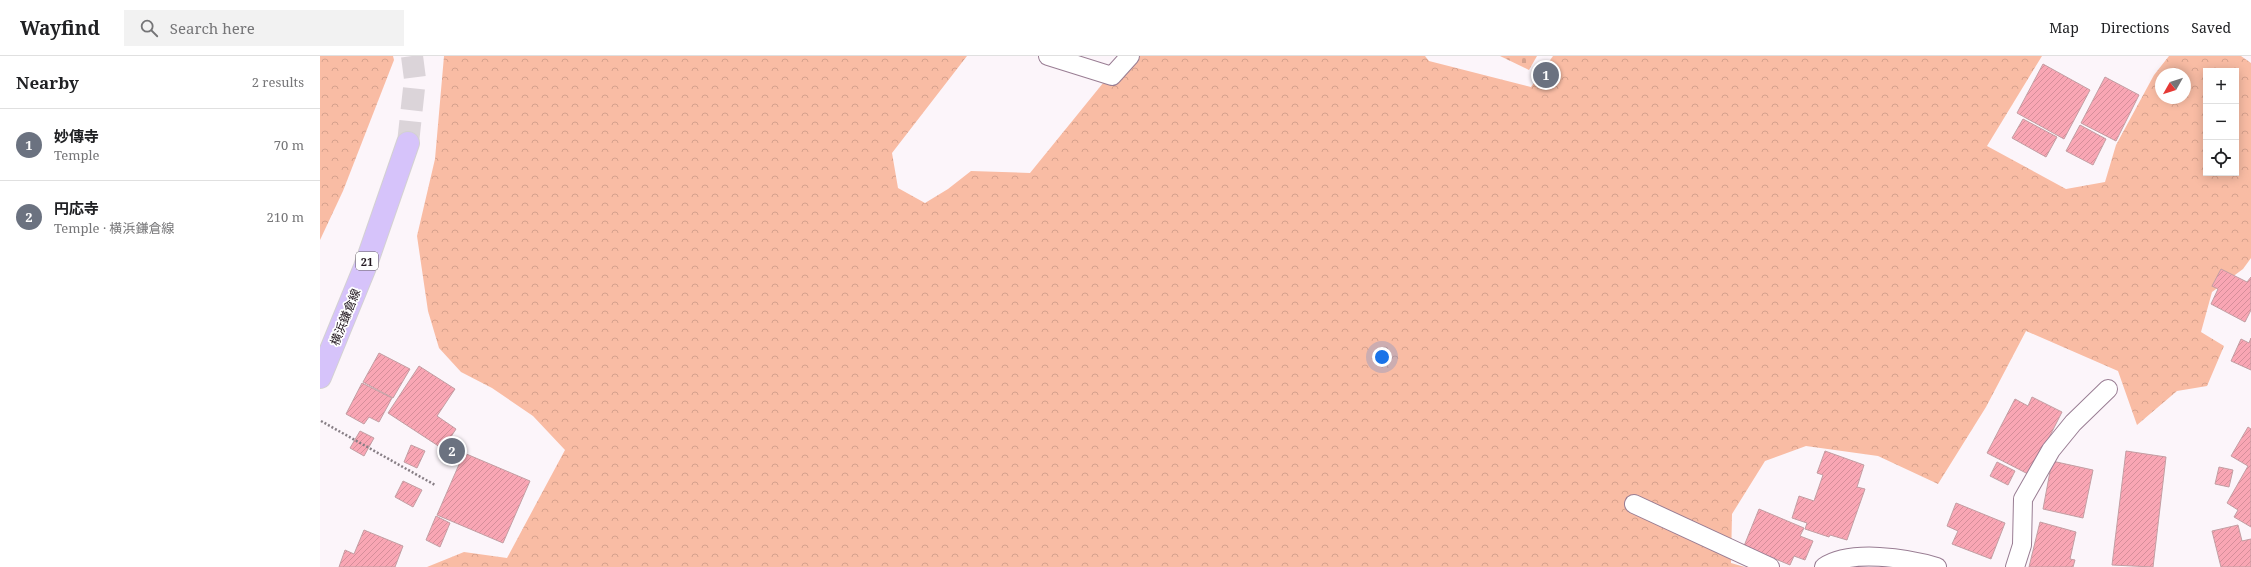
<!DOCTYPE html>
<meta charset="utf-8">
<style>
body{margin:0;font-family:"Noto Serif","Noto Sans JP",serif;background:#f2f2f2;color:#202124}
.controls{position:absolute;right:12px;top:12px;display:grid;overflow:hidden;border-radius:0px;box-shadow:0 2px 10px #0003}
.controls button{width:36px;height:36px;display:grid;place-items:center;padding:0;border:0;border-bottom:1px solid #e0e0e0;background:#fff;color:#202124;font:20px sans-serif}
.compass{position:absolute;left:1835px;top:12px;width:36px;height:36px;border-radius:50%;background:#fff;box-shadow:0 2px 10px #0003;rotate:231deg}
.you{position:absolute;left:1062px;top:301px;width:14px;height:14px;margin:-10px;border:3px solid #fff;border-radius:50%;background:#1a73e8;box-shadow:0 0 0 6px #1a73e833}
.badge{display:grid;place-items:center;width:26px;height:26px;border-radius:50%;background:#1c7b2c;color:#fff;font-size:13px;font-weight:700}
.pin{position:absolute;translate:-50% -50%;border:2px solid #fff;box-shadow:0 1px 4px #0006}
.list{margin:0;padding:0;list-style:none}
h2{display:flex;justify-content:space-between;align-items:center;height:52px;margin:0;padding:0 16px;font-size:17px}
h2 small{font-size:13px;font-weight:400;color:#757577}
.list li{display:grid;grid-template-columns:26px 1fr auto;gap:12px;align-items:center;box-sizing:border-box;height:72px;padding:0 16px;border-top:1px solid #e0e0e0}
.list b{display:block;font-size:15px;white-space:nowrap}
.list p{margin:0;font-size:13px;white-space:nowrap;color:#757577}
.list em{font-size:13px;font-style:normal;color:#757577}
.icon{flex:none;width:22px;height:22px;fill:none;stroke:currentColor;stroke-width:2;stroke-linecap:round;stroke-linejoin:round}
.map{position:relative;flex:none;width:1931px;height:511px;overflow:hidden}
header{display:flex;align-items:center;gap:24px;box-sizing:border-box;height:56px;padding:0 20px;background:#fff;border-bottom:1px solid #e0e0e0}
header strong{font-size:19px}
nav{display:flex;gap:22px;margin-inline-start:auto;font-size:14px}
.search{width:280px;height:36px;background:#f2f2f2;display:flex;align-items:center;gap:10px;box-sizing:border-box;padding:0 14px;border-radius:0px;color:#757577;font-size:15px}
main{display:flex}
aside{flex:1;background:#fff}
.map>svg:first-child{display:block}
</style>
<header>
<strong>Wayfind</strong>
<div class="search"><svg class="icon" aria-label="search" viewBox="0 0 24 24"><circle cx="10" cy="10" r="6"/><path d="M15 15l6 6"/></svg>Search here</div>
<nav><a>Map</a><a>Directions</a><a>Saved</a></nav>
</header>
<main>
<aside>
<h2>Nearby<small>2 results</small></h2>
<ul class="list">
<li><span class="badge" style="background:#6b7280">1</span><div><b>妙傳寺</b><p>Temple</p></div><em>70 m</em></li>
<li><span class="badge" style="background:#6b7280">2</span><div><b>円応寺</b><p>Temple · 横浜鎌倉線</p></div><em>210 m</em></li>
</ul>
</aside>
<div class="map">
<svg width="1931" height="511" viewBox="0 0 1931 511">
<defs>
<pattern id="forest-crowns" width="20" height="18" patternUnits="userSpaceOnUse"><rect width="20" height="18" fill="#f9bca4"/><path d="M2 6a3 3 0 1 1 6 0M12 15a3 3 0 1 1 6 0" fill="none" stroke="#d5a18d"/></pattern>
<pattern id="cemetery-stones" width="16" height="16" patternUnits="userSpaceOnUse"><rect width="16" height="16" fill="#f9bca4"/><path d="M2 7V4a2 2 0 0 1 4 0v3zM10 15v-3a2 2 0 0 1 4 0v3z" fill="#d5a18d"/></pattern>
<pattern id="building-hatch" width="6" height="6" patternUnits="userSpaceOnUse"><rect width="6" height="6" fill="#f9a6b4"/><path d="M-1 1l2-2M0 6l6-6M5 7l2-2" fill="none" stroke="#d58e9a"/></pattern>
</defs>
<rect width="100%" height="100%" fill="#fcf5fa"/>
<g fill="url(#forest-crowns)" fill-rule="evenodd">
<polygon points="0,0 73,0 74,4 23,135 0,184"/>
<path d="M124,0h523l-75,97 6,35 27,15 23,-14 23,-18 59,2 95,-117h300l4,5 102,26 22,-31h489l-55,90 79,43 39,-7 11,-37 38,-70 15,-19h72l10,7v195l-8,11 -31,23 -11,40 23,14 -17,40 -30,5 -40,34 -19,-54 -92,-40 -40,76 -48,77 -60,-28 -72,-10 -41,15 -33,53 -1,49 14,4h-1318l37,-15 43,6 58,-108 -32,-34 -41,-28 -31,-16 -22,-24 -11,-37 -11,-75 18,-77zM1886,15h30v102h-30zM1841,18h24v24h-24z"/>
</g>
<polygon fill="url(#cemetery-stones)" points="1180,0 1217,0 1209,14"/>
<g fill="url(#building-hatch)" stroke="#c39ea3">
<polygon points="1723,8 1770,34 1744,83 1697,57"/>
<polygon points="1785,21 1819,39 1796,85 1761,67"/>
<polygon points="1703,63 1737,81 1726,101 1692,82"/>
<polygon points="1760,69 1786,83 1773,109 1746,95"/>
<polygon points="1901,213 1927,226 1931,221 1931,254 1925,266 1891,248 1898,233 1892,230"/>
<polygon points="1931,282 1931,314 1911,305 1921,283 1929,287"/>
<polygon points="59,297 90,313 73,342 43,326"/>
<polygon points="99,310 135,333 117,360 136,373 123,393 68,357"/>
<polygon points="42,327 72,342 59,366 49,361 44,368 26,358"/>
<polygon points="1712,341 1742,356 1710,419 1667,397 1695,343 1708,350"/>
<polygon points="1928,371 1931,373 1931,471 1914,461 1918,454 1907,447 1928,410 1911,400"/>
<polygon points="40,375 54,382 44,400 30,392"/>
<polygon points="91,389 105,395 97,412 84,406"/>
<polygon points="1505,395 1544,409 1537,431 1545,433 1527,484 1510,479 1509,481 1485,473 1487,467 1472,462 1479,440 1494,445 1503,419 1497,417"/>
<polygon points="1806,395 1846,401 1833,511 1792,509"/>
<polygon points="144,397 210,425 183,487 117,459"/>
<polygon points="1732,405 1773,414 1763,462 1723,453"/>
<polygon points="1677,406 1695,415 1688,429 1670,420"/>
<polygon points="1899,411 1913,414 1909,431 1895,428"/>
<polygon points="83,425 102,434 93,451 75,441"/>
<polygon points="1636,447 1685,467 1671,503 1632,488 1638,475 1627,470"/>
<polygon points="1439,453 1484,472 1480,480 1493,485 1485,504 1474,500 1470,509 1424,490"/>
<polygon points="116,460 130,467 120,491 106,484"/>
<polygon points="1720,466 1756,476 1750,503 1755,504 1753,511 1709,511"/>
<polygon points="1918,469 1922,485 1931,483 1931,511 1901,511 1892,475"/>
<polygon points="44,474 83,490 75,511 19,511 25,494 34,498"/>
</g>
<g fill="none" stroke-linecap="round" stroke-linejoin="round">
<polyline stroke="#dbd4d9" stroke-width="22" stroke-dasharray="22 11" stroke-linecap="butt" points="88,87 95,23 92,0"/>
<g stroke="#997d93" stroke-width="20">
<g id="lane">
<polyline points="728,0 792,20 810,0"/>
<polyline points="1314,448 1450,511"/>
<path d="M1504,511c26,-18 84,-9 113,0"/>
<polyline points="1695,511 1702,489 1703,443 1731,394 1753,367 1788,333"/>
</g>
</g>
<g stroke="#d3d1d2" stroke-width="24">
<polyline id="primary" points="0,321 45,211 88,87"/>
</g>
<polyline stroke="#877e85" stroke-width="2.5" stroke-dasharray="2 2" stroke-linecap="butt" points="1,365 115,429"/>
<use href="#lane" stroke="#fff" stroke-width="18"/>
<use href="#primary" stroke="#d6c3fa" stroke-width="22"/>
</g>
<g text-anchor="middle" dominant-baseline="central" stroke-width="3.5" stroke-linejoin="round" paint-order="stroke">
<rect fill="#fff" stroke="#645d63" stroke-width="1" x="36" y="196" width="22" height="18" rx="3"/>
<g font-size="11" font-weight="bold" fill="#221820">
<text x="47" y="205">21</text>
</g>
<g font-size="12" fill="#221820" stroke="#fff">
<text transform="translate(25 261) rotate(-68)">横浜鎌倉線</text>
</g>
</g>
</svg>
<div class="controls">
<button>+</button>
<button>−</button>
<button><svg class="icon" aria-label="locate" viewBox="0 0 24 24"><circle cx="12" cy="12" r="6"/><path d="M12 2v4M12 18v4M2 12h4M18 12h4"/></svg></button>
</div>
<svg class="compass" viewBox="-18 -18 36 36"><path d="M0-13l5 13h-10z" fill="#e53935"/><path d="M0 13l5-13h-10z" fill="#757577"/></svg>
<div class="you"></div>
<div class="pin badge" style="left:1226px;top:19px;background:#6b7280">1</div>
<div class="pin badge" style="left:132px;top:395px;background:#6b7280">2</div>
</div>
</main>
